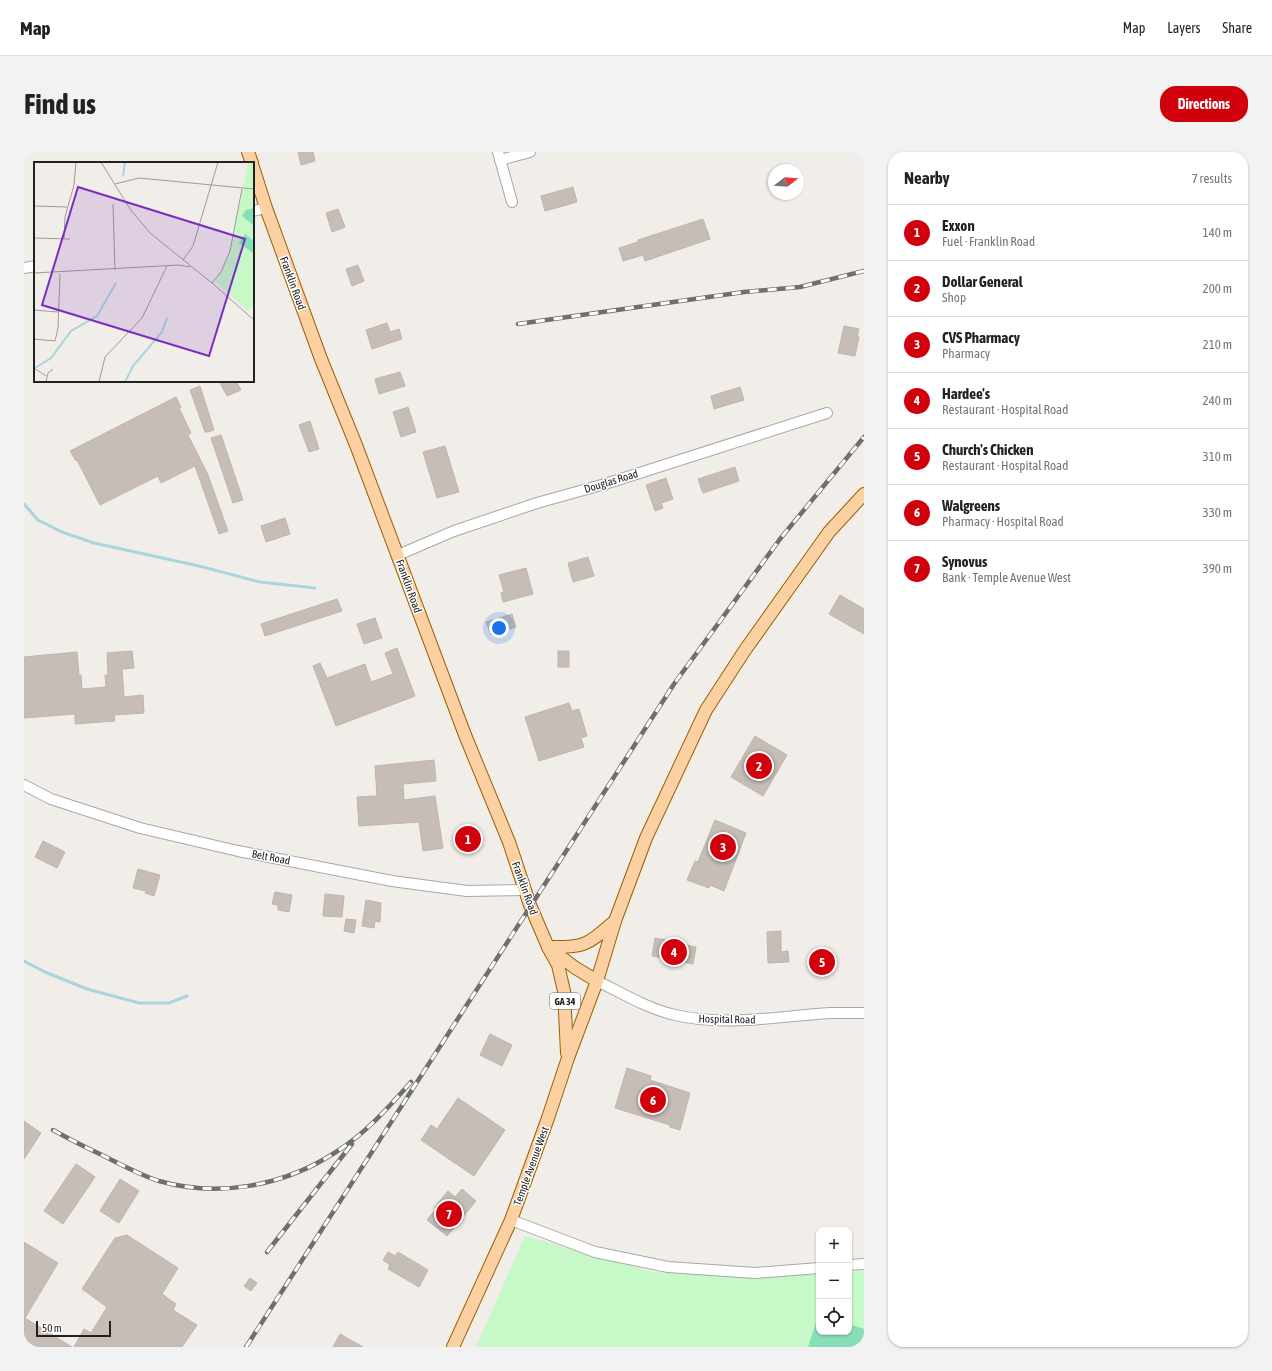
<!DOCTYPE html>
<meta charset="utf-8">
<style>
body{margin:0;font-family:"Asap Condensed",sans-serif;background:#f2f2f2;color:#222}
.controls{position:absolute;right:12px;bottom:12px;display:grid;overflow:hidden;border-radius:8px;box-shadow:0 1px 3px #0004}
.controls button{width:36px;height:36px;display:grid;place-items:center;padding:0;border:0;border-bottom:1px solid #e0e0e0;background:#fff;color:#222;font:20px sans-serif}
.compass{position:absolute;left:744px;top:12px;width:36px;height:36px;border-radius:50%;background:#fff;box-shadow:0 1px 3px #0004;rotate:73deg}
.scale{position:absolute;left:12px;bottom:10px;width:75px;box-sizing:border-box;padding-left:4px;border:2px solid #212121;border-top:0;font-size:11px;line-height:14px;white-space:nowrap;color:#212121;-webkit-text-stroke:3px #fff;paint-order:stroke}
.you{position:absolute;left:475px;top:476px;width:14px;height:14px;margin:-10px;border:3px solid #fff;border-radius:50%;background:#1a73e8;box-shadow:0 0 0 6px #1a73e833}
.badge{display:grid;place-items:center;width:26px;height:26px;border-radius:50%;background:#d0010d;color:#fff;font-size:13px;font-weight:700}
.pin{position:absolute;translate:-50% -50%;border:2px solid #fff;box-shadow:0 1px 4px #0006}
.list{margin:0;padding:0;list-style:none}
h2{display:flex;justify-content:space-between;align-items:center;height:52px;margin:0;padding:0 16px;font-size:17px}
h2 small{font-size:13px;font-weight:400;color:#767676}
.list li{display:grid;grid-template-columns:26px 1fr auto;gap:12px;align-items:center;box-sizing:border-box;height:56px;padding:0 16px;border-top:1px solid #e0e0e0}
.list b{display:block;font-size:15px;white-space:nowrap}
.list p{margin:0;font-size:13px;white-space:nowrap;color:#767676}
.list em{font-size:13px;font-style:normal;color:#767676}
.icon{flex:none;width:22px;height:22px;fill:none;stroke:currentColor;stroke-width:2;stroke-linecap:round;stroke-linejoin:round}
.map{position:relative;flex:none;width:840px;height:1195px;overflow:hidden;border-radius:16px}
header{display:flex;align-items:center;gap:24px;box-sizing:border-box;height:56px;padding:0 20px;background:#fff;border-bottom:1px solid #e0e0e0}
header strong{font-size:19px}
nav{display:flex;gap:22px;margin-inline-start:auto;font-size:14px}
.intro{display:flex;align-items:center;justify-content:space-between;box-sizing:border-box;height:96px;padding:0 24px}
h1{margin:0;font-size:28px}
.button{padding:10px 18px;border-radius:16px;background:#d0010d;color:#fff;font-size:14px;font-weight:700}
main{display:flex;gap:24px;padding:0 24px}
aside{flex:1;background:#fff;border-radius:16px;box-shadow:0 1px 3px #0004}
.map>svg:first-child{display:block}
</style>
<header>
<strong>Map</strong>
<nav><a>Map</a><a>Layers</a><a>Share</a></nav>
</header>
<div class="intro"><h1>Find us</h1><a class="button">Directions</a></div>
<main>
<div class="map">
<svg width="840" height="1195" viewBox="0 0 840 1195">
<rect width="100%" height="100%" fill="#f1ede8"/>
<polygon fill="#c6f9c7" points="501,1084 628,1120 695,1124 765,1124 795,1122 795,1180 825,1180 825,1120 840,1119 840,1195 452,1195"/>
<polygon fill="#87dfb8" points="795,1162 795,1180 825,1180 825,1172 840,1177 840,1195 784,1195"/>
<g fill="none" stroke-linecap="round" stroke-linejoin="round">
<g stroke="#a9d5de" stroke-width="3">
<polyline points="0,352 14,368 38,380 70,391 175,414 236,430 291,436"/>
<polyline points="0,809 21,820 63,837 115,851 145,851 163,844"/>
</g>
</g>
<g fill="#c6bdb7" stroke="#c3b3aa">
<polygon points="274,0 289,0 291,9 277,13"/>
<polygon points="549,35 553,50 521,59 517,44"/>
<polygon points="314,57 321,75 308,80 302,61"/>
<polygon points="679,67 686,87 621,109 619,103 599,109 595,96 614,90 614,88"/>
<polygon points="334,113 340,129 328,134 322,117"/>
<polygon points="363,171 366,180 375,177 378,187 348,197 342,178"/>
<polygon points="820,174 835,177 833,185 835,185 831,204 814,201"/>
<polygon points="376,220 381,234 355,242 351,227"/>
<polygon points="195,229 212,229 217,238 203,244"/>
<polygon points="176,234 190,278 184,280 181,280 166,238"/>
<polygon points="716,235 720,248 690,257 687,244"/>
<polygon points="152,245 157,255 155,256 167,281 164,283 184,323 204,379 195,382 171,314 137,331 134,324 76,353 53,308 52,309 46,299"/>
<polygon points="384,255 392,280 377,285 369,260"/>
<polygon points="286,269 295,297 285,300 275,273"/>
<polygon points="197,283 219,348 209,351 187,286"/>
<polygon points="421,294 435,340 413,346 399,300"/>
<polygon points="711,315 715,329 679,341 674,327"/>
<polygon points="642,326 649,347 637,351 639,356 631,359 622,333"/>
<polygon points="261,366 266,382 242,390 237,374"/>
<polygon points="564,405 570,424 549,430 544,411"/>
<polygon points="502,416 509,442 479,450 477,441 480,440 475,423"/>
<polygon points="816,443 840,457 840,482 805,462"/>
<polygon points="313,447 318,459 241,484 237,472"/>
<polygon points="488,462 492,475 467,483 462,470"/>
<polygon points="351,466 358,486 340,492 333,472"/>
<polygon points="373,496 391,544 312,574 289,514 296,511 303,526 341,512 347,530 369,522 361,501"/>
<polygon points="108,499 110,516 98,517 100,545 119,543 120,561 90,563 91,569 51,572 51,562 0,566 0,505 53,500 55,523 57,523 58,537 82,535 81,523 84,523 83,501"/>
<rect x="534" y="499" width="11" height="16"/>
<polygon points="545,551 548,559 555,557 563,584 557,586 560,595 515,609 501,565"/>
<polygon points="731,584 763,603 739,644 707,625"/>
<polygon points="410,608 412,629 379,632 380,648 411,644 419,696 399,699 395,670 335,674 333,645 353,644 351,614"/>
<polygon points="691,668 722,681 700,739 686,733 685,736 663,728 671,709 674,710"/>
<polygon points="19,689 41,700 33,716 11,705"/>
<polygon points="114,717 136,723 130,744 121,741 122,739 109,736"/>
<polygon points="251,740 268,743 265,760 254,758 254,753 248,752"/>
<polygon points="301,742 320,744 318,765 299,764"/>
<polygon points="342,748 357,751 356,770 351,769 350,776 338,774"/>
<polygon points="322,767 332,768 330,781 320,779"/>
<polygon points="757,779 757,800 764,799 765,810 744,811 743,780"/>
<polygon points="631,786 658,791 658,792 672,795 669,812 628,804"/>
<polygon points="804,800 806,818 791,820 789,801"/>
<polygon points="466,882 488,893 478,914 456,903"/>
<polygon points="603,916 627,924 626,928 666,941 656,978 646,975 646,973 591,956"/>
<polygon points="434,946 481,978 450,1024 397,988 407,973 413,977"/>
<polygon points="0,969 17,981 0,1007"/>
<polygon points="52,1012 71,1025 39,1072 20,1059"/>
<polygon points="96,1027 115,1039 95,1071 76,1059"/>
<polygon points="438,1037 452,1049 423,1084 403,1068 412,1057 411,1055 424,1039 431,1045"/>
<polygon points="103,1083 154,1116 138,1142 152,1152 149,1158 173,1173 158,1195 50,1195 60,1177 67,1181 83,1155 58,1137 91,1086"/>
<polygon points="0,1090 34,1111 1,1166 48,1195 0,1195"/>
<polygon points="364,1100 371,1104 374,1100 404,1118 395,1135 364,1117 366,1113 359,1108"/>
<polygon points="226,1126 233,1131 227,1139 220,1134"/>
<polygon points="316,1182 339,1195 309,1195"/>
</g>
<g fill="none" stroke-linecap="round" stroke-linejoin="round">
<g stroke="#a8a8a8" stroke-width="12">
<g id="minor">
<polyline points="474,0 488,50"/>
<polyline points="476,8 506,0"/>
<polyline points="229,59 242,56"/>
<polyline points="0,116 11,114"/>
<polyline points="374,403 430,379 513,351 581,332 803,261"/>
<polyline points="0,633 27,647 116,676 214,699 368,729 443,739 501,738"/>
<path d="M573,829c25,12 51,28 78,34 52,12 104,1 155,-2 12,0 23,0 34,0"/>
<polyline points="487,1068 571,1100 644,1115 731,1121 795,1116"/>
<polyline points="825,1113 840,1112"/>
</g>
</g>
<g stroke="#9c6001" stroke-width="14">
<g id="major">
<polyline points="224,0 228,11"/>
<polyline points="229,15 242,56 297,207 332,293 441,583 485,690 506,753 524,795 534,813 540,839 543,901"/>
<path d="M524,795c37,1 39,-2 67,-26"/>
<polyline points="528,798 550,815 573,829"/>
<polyline points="429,1195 487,1068 524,966 544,906 573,829 591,769 622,686 682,558 721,498 805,380 840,342"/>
</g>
</g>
<use href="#minor" stroke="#fff" stroke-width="10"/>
<use href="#major" stroke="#fbd0a2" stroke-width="12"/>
<g stroke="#6f6f6f" stroke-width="4.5">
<g id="rail">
<polyline points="494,172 720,140 776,135 840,119"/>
<path d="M29,978c16,9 34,18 51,26 18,9 36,19 55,25 60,17 125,5 177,-29 29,-18 53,-45 75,-70"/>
<polyline points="243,1100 328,992"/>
<polyline points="222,1195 650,532 756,387 840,285"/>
</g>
</g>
<use href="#rail" stroke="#fff" stroke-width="3" stroke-dasharray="9" stroke-linecap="butt"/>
</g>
<g text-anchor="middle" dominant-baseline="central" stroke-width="3" stroke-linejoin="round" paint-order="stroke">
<rect fill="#fff" stroke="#646464" stroke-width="1" x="526" y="841" width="30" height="16" rx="3"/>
<g font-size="10" font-weight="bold" fill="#212121">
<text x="541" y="849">GA 34</text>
</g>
<g font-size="11" fill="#212121" stroke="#fff">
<text transform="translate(269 131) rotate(70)">Franklin Road</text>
<text transform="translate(587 329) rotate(-17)">Douglas Road</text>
<text transform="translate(385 434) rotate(70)">Franklin Road</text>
<text transform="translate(247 705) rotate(11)">Belt Road</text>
<text transform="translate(501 736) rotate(70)">Franklin Road</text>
<text transform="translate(703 867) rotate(1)">Hospital Road</text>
<text transform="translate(507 1014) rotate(-70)">Temple Avenue West</text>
</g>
</g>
<g transform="translate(10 10)">
<rect width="220" height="220" fill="#f1ede8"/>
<path d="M220,0v143l-6,6 -33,-30 14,-25 19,-93z" fill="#c6f9c7"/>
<path d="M220,46v17h-1l-11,-9 4,-6zM211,72l9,7v13l-15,-11z" fill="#87dfb8"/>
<path fill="none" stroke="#a9d5de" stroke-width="2" d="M89,14l2,-14M1,206l16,-10 20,-27 26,-15 19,-33M91,220l8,-16 29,-34 5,-14"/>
<path fill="none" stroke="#9e9b98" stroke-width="1" d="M67,0l29,47 20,24 62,50 42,37M81,22l24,-6 115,11M79,42l2,66M0,44l33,1M0,76l36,1M30,77l1,-22 9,-32 2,-23M149,98l10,-14 25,-84M0,111l145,-8 11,2M178,121l9,-11 9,-21 12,-62M0,148l24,2M0,177l21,2M21,179l3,-13 2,-54M0,206l12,8M12,220l2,-9 5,-4M65,220l6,-25 37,-39 25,-52"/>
<path fill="#7b2cbf" fill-opacity="0.15" stroke="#7b2cbf" stroke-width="2" d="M44,25l167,52 -36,117 -167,-51z"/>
<rect width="220" height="220" fill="none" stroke="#212121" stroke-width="2"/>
</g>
</svg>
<div class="controls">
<button>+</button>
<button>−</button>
<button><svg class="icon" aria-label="locate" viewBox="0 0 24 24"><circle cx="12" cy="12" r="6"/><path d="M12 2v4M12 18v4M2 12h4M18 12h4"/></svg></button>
</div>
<svg class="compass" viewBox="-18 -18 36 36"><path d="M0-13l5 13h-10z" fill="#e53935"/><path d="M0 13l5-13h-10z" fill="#767676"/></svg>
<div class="scale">50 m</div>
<div class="you"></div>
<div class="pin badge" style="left:444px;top:687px">1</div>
<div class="pin badge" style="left:735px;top:614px">2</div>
<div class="pin badge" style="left:699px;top:695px">3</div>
<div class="pin badge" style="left:650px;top:800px">4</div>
<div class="pin badge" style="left:798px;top:810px">5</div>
<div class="pin badge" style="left:629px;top:948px">6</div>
<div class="pin badge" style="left:425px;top:1062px">7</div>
</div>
<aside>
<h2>Nearby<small>7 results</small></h2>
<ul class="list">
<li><span class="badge">1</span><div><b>Exxon</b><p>Fuel · Franklin Road</p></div><em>140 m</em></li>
<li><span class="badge">2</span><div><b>Dollar General</b><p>Shop</p></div><em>200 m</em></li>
<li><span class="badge">3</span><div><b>CVS Pharmacy</b><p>Pharmacy</p></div><em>210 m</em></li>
<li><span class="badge">4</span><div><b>Hardee's</b><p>Restaurant · Hospital Road</p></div><em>240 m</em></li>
<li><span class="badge">5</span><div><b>Church's Chicken</b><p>Restaurant · Hospital Road</p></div><em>310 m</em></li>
<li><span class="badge">6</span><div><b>Walgreens</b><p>Pharmacy · Hospital Road</p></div><em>330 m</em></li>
<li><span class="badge">7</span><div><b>Synovus</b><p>Bank · Temple Avenue West</p></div><em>390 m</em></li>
</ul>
</aside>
</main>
